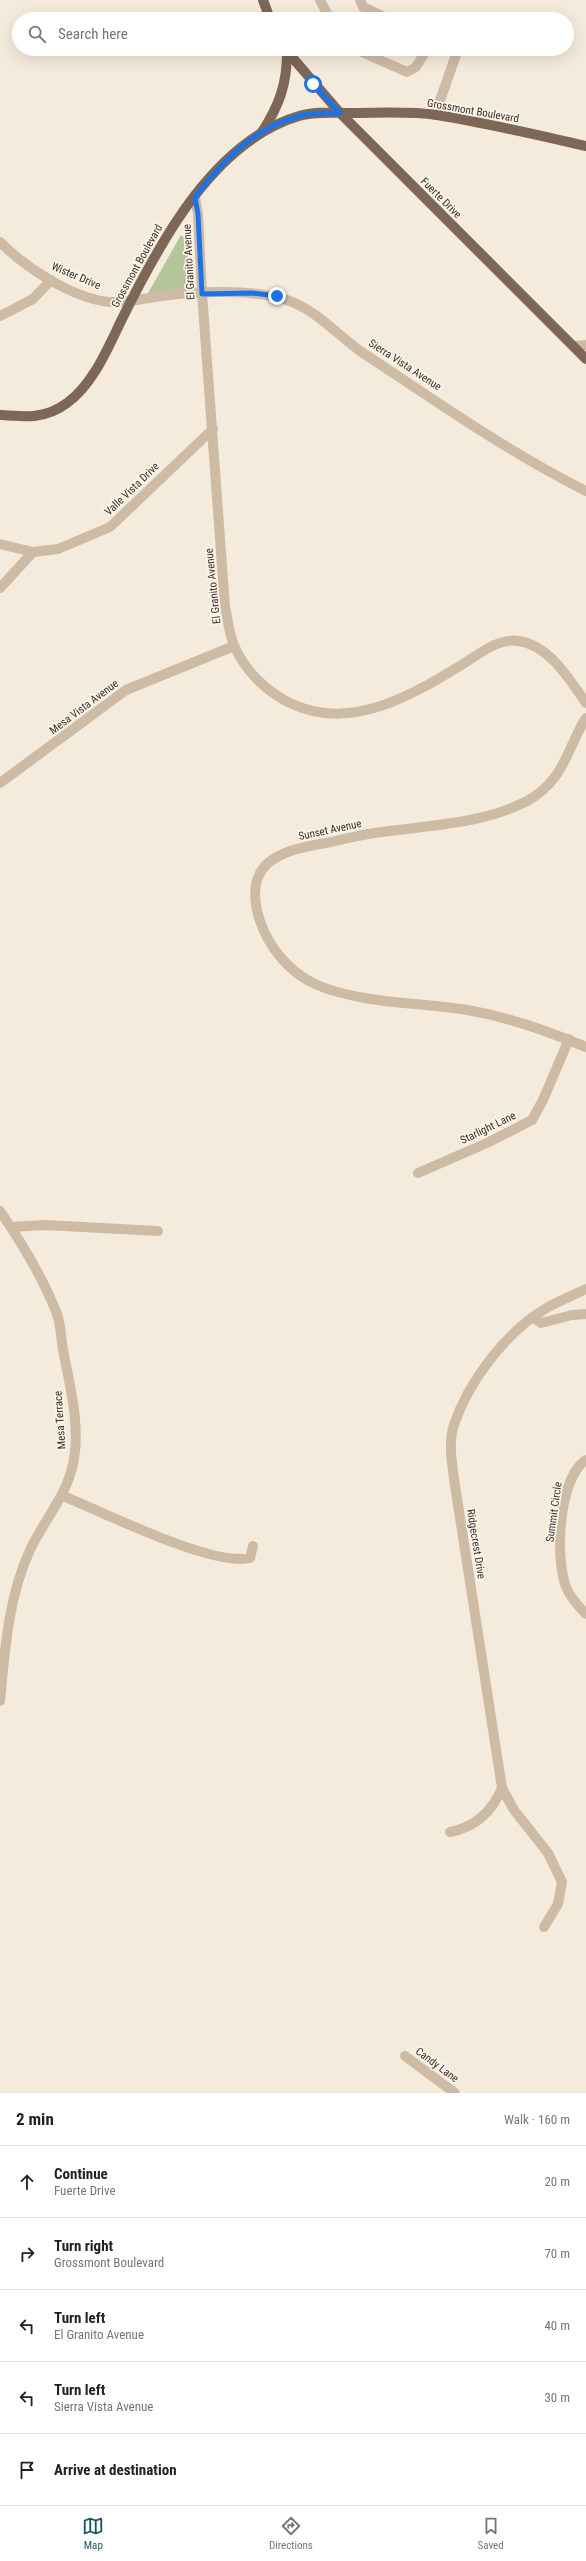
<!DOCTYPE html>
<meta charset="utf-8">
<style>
body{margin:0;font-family:"Roboto Condensed",sans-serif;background:#f6f6f6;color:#222}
.stop{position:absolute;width:12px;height:12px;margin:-9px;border:3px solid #1a73e8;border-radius:50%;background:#fff}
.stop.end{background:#1a73e8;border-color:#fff;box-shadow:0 1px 4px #0008}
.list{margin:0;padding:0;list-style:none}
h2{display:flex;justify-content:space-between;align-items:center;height:52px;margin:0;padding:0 16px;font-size:17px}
h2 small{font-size:13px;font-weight:400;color:#767676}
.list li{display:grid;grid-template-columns:26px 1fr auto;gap:12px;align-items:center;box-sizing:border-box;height:72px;padding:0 16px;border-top:1px solid #e0e0e0}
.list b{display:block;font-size:15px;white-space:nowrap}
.list p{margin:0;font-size:13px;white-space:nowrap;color:#767676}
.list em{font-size:13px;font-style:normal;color:#767676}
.icon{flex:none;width:22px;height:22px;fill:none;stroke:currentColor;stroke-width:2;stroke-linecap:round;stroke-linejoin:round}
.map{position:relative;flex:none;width:586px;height:2093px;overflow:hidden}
.search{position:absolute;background:#fff;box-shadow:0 4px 16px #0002;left:12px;right:12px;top:12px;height:44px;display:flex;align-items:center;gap:10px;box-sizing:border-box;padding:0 14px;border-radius:22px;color:#767676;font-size:15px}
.sheet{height:412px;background:#fff}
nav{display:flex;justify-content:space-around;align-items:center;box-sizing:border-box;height:56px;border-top:1px solid #e0e0e0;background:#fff;font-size:11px;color:#767676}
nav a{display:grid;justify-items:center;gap:2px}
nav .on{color:#195660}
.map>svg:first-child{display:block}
</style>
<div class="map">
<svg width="586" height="2093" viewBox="0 0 586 2093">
<rect width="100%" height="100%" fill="#f5ebdc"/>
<polygon fill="#b4c59a" points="181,235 186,238 191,291 147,295"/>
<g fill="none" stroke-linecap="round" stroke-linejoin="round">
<g stroke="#cebba6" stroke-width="10">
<polyline points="320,0 330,19"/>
<polyline points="360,0 363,7 389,19"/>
<polyline points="355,49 407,72 416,67 427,49"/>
<polyline points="435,115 458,49"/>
<path d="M195,197l3,17 4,79 23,314c3,13 4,27 9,38 10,25 33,47 56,58 62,30 124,-9 176,-41 16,-10 33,-24 53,-21 31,5 50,38 67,62"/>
<path d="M0,242c26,26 72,56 109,60 17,1 37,-4 53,-6 34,-5 93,-7 125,4 30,10 51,36 76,53 73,48 145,99 223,138"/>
<polyline points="0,316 33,299 51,280"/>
<polyline points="574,346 586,345"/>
<polyline points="0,544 33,552 0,588"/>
<polyline points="33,552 58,549 110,527 213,429"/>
<path d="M586,718c-20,32 -21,62 -59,83 -44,23 -97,24 -145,31 -17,2 -34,6 -51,10 -22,4 -47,7 -64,22 -16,15 -13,39 -7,57 9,27 30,52 57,64 46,19 101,17 150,25 42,7 80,21 119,37"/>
<polyline points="0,783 126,690 234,646"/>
<polyline points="418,1173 487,1143 532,1120 543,1100 569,1039"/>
<path d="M0,1211c22,32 43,67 57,103 4,11 4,25 6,36 7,36 18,77 10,114 -7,33 -29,56 -43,86 -22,48 -25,100 -30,151"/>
<polyline points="11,1227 45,1225 158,1231"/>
<polyline points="533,1317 541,1323 572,1315 586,1314"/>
<path d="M586,1460c-28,19 -31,97 -20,127 4,10 13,20 20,27"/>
<path d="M63,1496c40,16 149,71 187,62l3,-12"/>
<polyline points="502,1788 514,1810 548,1853 562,1882 558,1904 544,1927"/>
<path d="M450,1832c26,-5 42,-20 52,-44l-48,-309c-2,-18 -6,-37 0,-54 14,-43 52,-93 91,-116 13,-8 27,-13 41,-20"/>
<polyline points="405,2056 455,2093"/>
</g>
<g stroke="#7d6757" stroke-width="10">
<polyline points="263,0 270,19"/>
<polyline points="285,49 340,113 586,359"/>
<path d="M262,132c17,-26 25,-48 25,-79"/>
<path d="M0,415c25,2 46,4 67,-12 27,-19 42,-58 56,-86 37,-75 91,-176 176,-201 16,-5 36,-3 52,-3 28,0 58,-2 86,2 50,8 100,20 149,31"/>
</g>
</g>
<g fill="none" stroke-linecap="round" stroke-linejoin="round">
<path stroke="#1a73e8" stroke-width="5" d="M277,296l-26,-3 -49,1 -4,-80 -3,-17c29,-37 58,-69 105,-81 12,-4 27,-2 40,-3l-27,-29"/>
</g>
<g text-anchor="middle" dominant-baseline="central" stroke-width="3.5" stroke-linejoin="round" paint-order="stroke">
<g font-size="11" fill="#3a2f28" stroke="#fbf4e9">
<text transform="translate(473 111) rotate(10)">Grossmont Boulevard</text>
<text transform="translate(441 198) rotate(45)">Fuerte Drive</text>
<text transform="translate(189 262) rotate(-93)">El Granito Avenue</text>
<text transform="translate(137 266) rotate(-61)">Grossmont Boulevard</text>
<text transform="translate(76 276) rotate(23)">Wister Drive</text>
<text transform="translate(405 365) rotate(33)">Sierra Vista Avenue</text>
<text transform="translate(132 489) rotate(-44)">Valle Vista Drive</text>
<text transform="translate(213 586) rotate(-96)">El Granito Avenue</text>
<text transform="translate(84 707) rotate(-37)">Mesa Vista Avenue</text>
<text transform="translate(330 830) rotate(-12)">Sunset Avenue</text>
<text transform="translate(488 1128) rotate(-26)">Starlight Lane</text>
<text transform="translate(60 1420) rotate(-94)">Mesa Terrace</text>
<text transform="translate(554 1512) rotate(-82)">Summit Circle</text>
<text transform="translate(476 1544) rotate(81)">Ridgecrest Drive</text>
<text transform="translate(437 2065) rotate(37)">Candy Lane</text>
</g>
</g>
</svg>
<div class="stop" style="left:313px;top:84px"></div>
<div class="stop end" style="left:277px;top:296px"></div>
<div class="search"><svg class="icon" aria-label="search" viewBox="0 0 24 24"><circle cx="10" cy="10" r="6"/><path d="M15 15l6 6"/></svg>Search here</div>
</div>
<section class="sheet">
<h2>2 min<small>Walk · 160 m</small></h2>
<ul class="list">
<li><svg class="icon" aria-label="ahead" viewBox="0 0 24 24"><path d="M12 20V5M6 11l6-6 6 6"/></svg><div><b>Continue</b><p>Fuerte Drive</p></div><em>20 m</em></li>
<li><svg class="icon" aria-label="right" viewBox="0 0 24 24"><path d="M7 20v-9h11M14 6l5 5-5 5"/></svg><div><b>Turn right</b><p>Grossmont Boulevard</p></div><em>70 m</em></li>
<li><svg class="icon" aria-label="left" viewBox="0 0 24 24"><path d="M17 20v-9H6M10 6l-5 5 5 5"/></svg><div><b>Turn left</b><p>El Granito Avenue</p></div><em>40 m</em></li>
<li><svg class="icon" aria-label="left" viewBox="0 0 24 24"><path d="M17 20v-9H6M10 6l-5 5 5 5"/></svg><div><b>Turn left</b><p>Sierra Vista Avenue</p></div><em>30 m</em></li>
<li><svg class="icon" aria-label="arrive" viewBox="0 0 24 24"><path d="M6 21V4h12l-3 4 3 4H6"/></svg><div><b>Arrive at destination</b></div></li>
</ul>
</section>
<nav>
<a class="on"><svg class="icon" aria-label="map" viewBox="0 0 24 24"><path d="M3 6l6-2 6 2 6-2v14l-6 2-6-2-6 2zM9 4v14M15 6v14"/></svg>Map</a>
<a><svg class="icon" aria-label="directions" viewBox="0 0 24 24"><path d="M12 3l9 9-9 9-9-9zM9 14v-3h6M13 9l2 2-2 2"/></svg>Directions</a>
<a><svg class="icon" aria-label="saved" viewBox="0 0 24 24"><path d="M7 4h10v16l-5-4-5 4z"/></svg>Saved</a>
</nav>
